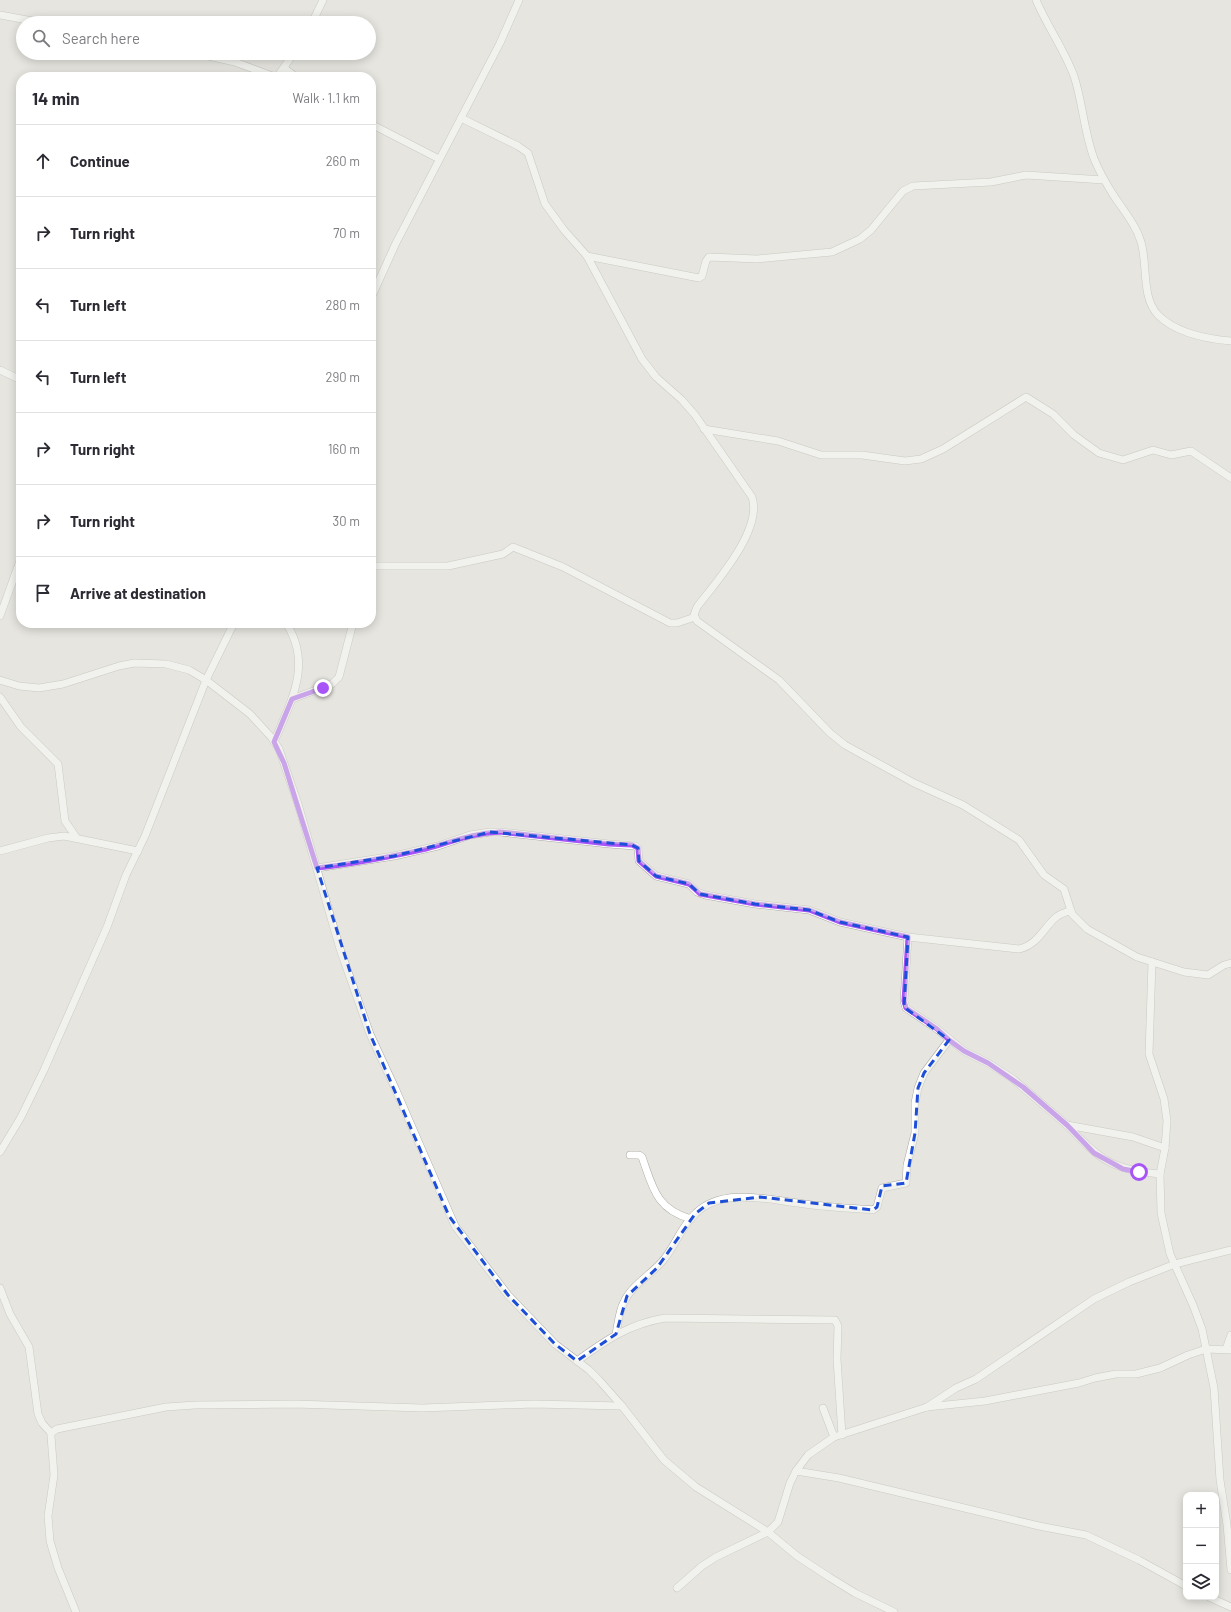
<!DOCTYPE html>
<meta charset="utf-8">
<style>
body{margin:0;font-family:Barlow,sans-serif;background:#f2f2f3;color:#2b2b33}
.controls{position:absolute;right:12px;bottom:12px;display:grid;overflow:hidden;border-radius:8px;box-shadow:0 2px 10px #0003}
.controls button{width:36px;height:36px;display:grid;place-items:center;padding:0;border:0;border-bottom:1px solid #e1e1e2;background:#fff;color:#2b2b33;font:20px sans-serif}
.stop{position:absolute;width:12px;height:12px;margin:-9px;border:3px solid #a855f7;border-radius:50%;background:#fff}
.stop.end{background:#a855f7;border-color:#fff;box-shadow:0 1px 4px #0008}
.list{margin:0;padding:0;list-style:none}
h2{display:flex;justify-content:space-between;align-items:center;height:52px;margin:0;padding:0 16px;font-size:17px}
h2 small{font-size:13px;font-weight:400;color:#7c7c81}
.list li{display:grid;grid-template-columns:26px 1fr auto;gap:12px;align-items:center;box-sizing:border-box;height:72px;padding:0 16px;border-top:1px solid #e1e1e2}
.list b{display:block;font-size:15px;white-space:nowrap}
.list em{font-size:13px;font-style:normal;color:#7c7c81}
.icon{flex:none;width:22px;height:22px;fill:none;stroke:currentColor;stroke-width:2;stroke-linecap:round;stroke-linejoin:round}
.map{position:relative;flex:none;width:1231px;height:1612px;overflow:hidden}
.search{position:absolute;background:#fff;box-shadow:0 2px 10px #0003;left:16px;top:16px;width:360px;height:44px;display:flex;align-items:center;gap:10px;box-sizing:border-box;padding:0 14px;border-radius:22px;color:#7c7c81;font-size:15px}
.panel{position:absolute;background:#fff;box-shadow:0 2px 10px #0003;left:16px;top:72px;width:360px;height:556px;border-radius:16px}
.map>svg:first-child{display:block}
</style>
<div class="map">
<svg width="1231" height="1612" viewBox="0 0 1231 1612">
<rect width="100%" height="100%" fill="#e6e5df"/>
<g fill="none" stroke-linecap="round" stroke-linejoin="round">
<g stroke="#aaa9a3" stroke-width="8">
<g id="minor">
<path d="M1036,0c11,26 28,49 38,76 9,27 10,58 21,85 5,12 12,24 19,35 10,15 22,29 27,46 7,23 0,55 17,73 18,18 49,24 73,26"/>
<polyline points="0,15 43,23"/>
<polyline points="312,23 323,0"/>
<polyline points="195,53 235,62 275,77"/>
<polyline points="284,68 296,77"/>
<polyline points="277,77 294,53"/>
<path d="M461,118l57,28 10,7 17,51 19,26 23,26 55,103 14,18 26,23 13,15 57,82c11,33 -36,85 -55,110l-3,8 3,6 82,59 51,53 15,12 69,38 49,22 56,35 25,35 20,14 8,25 15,15 50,28 47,15 24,3 16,-10 7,-2"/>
<polyline points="371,124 439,159"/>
<polyline points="587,256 699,278 702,276 706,261 709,257 757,259 832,252 860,239 871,230 903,191 913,186 991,182 1026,175 1104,180"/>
<polyline points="371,298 396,243 500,43 519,0"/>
<polyline points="0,370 21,380"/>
<polyline points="704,429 778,441 821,455 862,455 905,461 921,459 943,449 1026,397 1053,414 1074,435 1099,453 1123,460 1153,450 1171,455 1191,451 1231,478"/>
<polyline points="371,566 448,566 503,554 513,547 563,567 670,623 677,623 695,617"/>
<polyline points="0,616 21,558"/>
<polyline points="0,680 19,686 39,688 63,684 119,666 134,663 166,664 189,670 206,680 250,714 272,738 279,749 298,804 340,949 370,1034 395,1088 455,1226 508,1295 555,1344 589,1370 599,1380 622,1406 664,1460 696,1487 768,1532 797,1556 829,1577 855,1593 894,1612"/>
<polyline points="0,697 21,727 58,764 65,821 76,837"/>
<polyline points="292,699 332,684 339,677 353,623"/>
<path d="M274,742c17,-41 39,-78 12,-119"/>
<polyline points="0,851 48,838 64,836 138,851"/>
<path d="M317,868l77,-12 44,-10 32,-11 20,-3h10l109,12 26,2 3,2 1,13 17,15 33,8 8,8 8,3 50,9 54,6 31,12 68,15 111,12c26,-6 27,-35 52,-38"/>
<polyline points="908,937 904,1001 906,1008 937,1029 964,1051 988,1063 1013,1079 1067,1125 1133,1137 1165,1148"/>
<polyline points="1152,962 1149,1054 1164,1099 1167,1121 1165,1148 1160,1174 1161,1213 1170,1254 1193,1305 1202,1329 1214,1388 1220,1480 1227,1525 1231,1570"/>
<path d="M1067,1125c33,34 43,45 93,49"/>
<polyline points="0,1152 21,1117 44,1070 107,927 126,875 145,836 206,680 234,623"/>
<path d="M630,1155h9l3,2c11,31 14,52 49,62"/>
<polyline points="0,1288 10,1314 29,1347 38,1414 42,1423 51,1433"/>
<path d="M616,1334c2,-10 3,-23 8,-32 8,-18 29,-28 41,-44 11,-14 17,-33 31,-45 26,-25 69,-14 102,-10 24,4 50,5 75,7l4,-3 5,-19 24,-5 1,-18 8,-32v-30l3,-15 6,-15 25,-33"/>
<polyline points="1226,1349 1231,1335"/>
<path d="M577,1361c29,-21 52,-37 88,-43l170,2 3,6 -1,33 5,76"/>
<polyline points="927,1407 985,1401 1079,1383 1095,1378 1116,1374 1136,1374 1160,1368 1188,1355 1206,1349 1231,1350"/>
<polyline points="823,1408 834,1437"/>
<polyline points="796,1471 839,1478 1039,1526 1086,1535 1139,1560 1186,1586"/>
<polyline points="677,1588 702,1566 716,1557 768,1532 778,1522 790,1483 796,1471 808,1455 834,1437 927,1407 956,1388 976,1379 1094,1299 1129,1282 1175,1264 1231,1250"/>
<polyline points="1209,1597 1231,1607"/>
<polyline points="76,1612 58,1568 50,1541 48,1516 54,1475 51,1436 51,1433 57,1429 166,1407 195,1405 295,1404 422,1408 533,1404 622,1406"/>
</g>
</g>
<use href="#minor" stroke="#fff" stroke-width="7"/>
</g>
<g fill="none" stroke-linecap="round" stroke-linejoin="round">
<path stroke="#a855f7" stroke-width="5" d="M323,688l-31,11 -18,43 10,21 33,105c37,-4 73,-11 109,-19 26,-7 46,-16 74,-17l109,12 23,1 6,3 1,13 17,15 33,8 11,10 55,10 54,6 31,12 68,15 -4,64 2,7 31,21 12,11 15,11 24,12 35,24 44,38 27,28 29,16 16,3"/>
</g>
<path d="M0 0H1231V1612H0ZM490,832l142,13 6,3 1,13 17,15 33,8 11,10 55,10 54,6 31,12 68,15 -4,70 45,33 -25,33 -6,15 -3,45 -9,50 -24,3 -5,21 -4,3 -113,-13 -51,6 -14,11 -38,54 -30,28 -11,38 -39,27 -22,-17 -47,-49 -59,-79 -79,-182 -53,-166 77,-12z" fill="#e6e5df" fill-opacity=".55" fill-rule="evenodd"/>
<path fill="none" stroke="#1d4ed8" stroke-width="3" stroke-dasharray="8 5" stroke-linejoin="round" d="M490,832l142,13 6,3 1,13 17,15 33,8 11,10 55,10 54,6 31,12 68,15 -4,70 45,33 -25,33 -6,15 -3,45 -9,50 -24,3 -5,21 -4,3 -113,-13 -51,6 -14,11 -38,54 -30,28 -11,38 -39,27 -22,-17 -47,-49 -59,-79 -79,-182 -53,-166 77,-12z"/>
</svg>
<div class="controls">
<button>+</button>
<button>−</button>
<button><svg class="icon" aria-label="layers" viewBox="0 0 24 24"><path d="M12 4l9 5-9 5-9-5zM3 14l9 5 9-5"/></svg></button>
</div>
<div class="stop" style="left:1139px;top:1172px"></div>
<div class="stop end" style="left:323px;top:688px"></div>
<div class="search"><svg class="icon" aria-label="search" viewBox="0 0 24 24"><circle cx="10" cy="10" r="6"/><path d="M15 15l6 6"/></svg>Search here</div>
<section class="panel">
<h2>14 min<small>Walk · 1.1 km</small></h2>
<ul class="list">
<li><svg class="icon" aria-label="ahead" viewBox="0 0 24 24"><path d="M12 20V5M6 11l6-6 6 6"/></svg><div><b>Continue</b></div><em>260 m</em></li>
<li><svg class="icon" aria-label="right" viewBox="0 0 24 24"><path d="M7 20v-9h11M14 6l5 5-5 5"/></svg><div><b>Turn right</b></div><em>70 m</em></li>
<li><svg class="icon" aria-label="left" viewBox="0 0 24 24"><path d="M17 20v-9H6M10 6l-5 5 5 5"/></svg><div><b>Turn left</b></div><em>280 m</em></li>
<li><svg class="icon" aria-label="left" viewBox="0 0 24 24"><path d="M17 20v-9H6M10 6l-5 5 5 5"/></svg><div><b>Turn left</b></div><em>290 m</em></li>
<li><svg class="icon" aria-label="right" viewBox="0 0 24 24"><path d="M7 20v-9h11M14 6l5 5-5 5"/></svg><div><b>Turn right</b></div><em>160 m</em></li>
<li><svg class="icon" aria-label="right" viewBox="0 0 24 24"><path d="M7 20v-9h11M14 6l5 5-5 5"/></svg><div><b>Turn right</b></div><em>30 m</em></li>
<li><svg class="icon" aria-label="arrive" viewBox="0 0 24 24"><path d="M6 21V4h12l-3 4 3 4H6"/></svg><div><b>Arrive at destination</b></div></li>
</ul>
</section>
</div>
